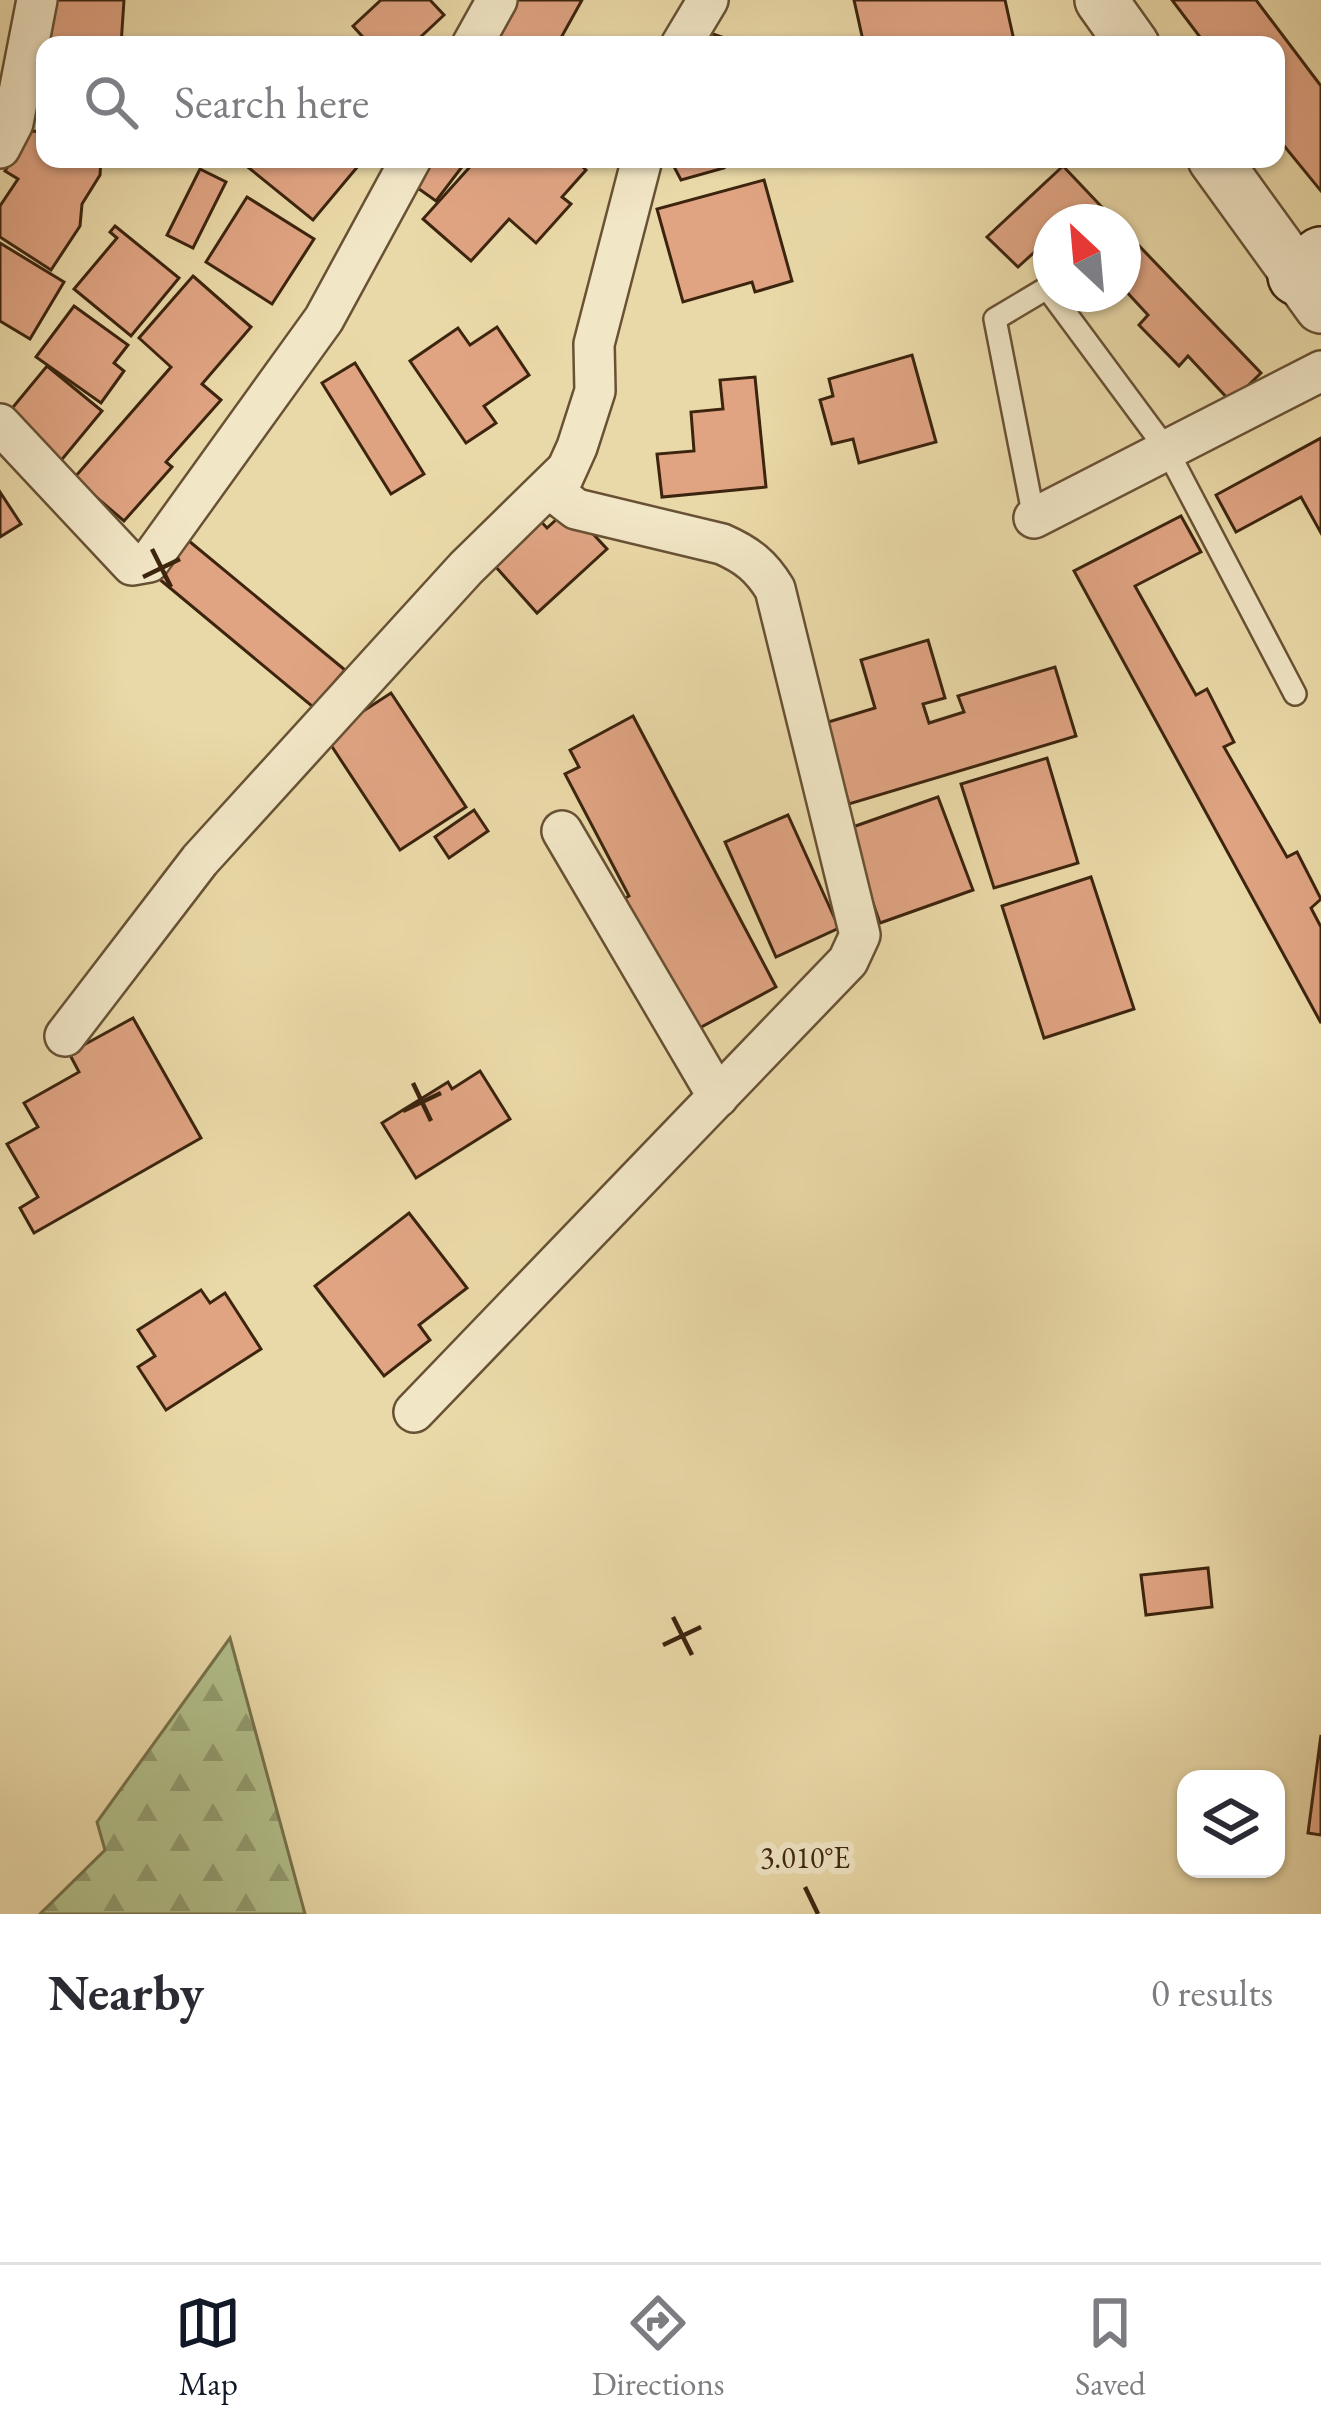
<!DOCTYPE html>
<meta charset="utf-8">
<style>
body{margin:0;font-family:"EB Garamond",serif;background:#f7f7f7;color:#2b2b33}
.controls{position:absolute;right:36px;bottom:36px;display:grid;overflow:hidden;border-radius:24px;box-shadow:0 3px 9px #0004}
.controls button{width:108px;height:108px;display:grid;place-items:center;padding:0;border:0;border-bottom:3px solid #e1e1e2;background:#fff;color:#2b2b33;font:60px sans-serif}
.compass{position:absolute;left:1033px;top:204px;width:108px;height:108px;border-radius:50%;background:#fff;box-shadow:0 3px 9px #0004;rotate:334deg}
.list{margin:0;padding:0;list-style:none}
h2{display:flex;justify-content:space-between;align-items:center;height:156px;margin:0;padding:0 48px;font-size:51px}
h2 small{font-size:39px;font-weight:400;color:#7c7c81}
.icon{flex:none;width:66px;height:66px;fill:none;stroke:currentColor;stroke-width:2;stroke-linecap:round;stroke-linejoin:round}
.map{position:relative;flex:none;width:1321px;height:1914px;overflow:hidden}
.search{position:absolute;background:#fff;box-shadow:0 3px 9px #0004;left:36px;right:36px;top:36px;height:132px;display:flex;align-items:center;gap:30px;box-sizing:border-box;padding:0 42px;border-radius:24px;color:#7c7c81;font-size:45px}
.sheet{height:348px;background:#fff}
nav{display:flex;justify-content:space-around;align-items:center;box-sizing:border-box;height:168px;border-top:3px solid #e1e1e2;background:#fff;font-size:33px;color:#7c7c81}
nav a{display:grid;justify-items:center;gap:6px}
nav .on{color:#111827}
.map>svg:first-child{display:block}
</style>
<div class="map">
<svg width="1321" height="1914" viewBox="0 0 1321 1914">
<defs>
<pattern id="forest-firs" width="22" height="20" patternUnits="userSpaceOnUse" patternTransform="scale(3)"><rect width="22" height="20" fill="#b2c08b"/><path d="M5 1l3.5 6h-7zM16 11l3.5 6h-7z" fill="#929c70"/></pattern>
</defs>
<rect width="100%" height="100%" fill="#ead9a8"/>
<filter id="stains"><feTurbulence type="fractalNoise" baseFrequency=".00167" numOctaves="4"/><feColorMatrix values="0 0 0 0 .2 0 0 0 0 .09 0 0 0 0 .02 0 0 0 .5 -.17"/></filter>
<radialGradient id="worn" r=".72"><stop offset=".6" stop-color="#630" stop-opacity="0"/><stop offset="1" stop-color="#630" stop-opacity=".3"/></radialGradient>
<polygon fill="url(#forest-firs)" stroke="#77724c" stroke-width="3" points="230,1638 305,1914 40,1914 105,1850 97,1822"/>
<g fill="#e0a483" stroke="#3c240e" stroke-width="3">
<polygon points="44,0 124,0 121,45 45,45 45,119 30,109"/>
<polygon points="381,0 430,0 444,15 412,45 370,45 353,26"/>
<polygon points="514,0 582,0 557,45 489,45"/>
<polygon points="854,0 1005,0 1015,45 864,45"/>
<polygon points="1172,0 1256,0 1321,86 1321,191 1276,136 1276,45 1206,45"/>
<polygon points="707,32 745,45 702,45"/>
<polygon points="31,131 45,132 45,159 101,159 100,175 82,204 80,226 51,270 0,237 0,206 18,179 5,171"/>
<polygon points="257,159 364,159 313,220 249,168"/>
<polygon points="431,159 468,159 436,201 412,184"/>
<polygon points="477,159 574,159 586,170 562,197 571,204 536,243 509,219 471,261 423,219"/>
<polygon points="670,159 735,159 724,168 681,180"/>
<polygon points="1063,166 1116,222 1051,222 1051,237 1018,267 987,237"/>
<polygon points="200,169 226,182 193,248 167,235"/>
<polygon points="764,180 792,281 755,292 752,282 683,302 657,209"/>
<polygon points="247,197 314,239 272,304 206,262"/>
<polygon points="115,226 179,278 131,336 74,289 117,238 110,232"/>
<polygon points="1123,229 1261,373 1231,402 1188,356 1179,366 1139,325 1148,315 1123,288"/>
<polygon points="0,243 64,282 30,339 0,321"/>
<polygon points="193,276 251,327 202,384 221,400 166,462 172,467 124,521 74,478 171,367 139,338"/>
<polygon points="74,306 128,345 114,363 124,371 101,403 36,357"/>
<polygon points="497,327 529,375 484,406 496,423 466,443 410,361 458,328 470,345"/>
<polygon points="912,355 936,442 859,463 853,439 832,444 820,400 833,396 829,379"/>
<polygon points="355,363 424,474 391,494 322,383"/>
<polygon points="47,366 102,411 59,463 4,418"/>
<polygon points="755,377 766,487 662,497 657,454 694,451 691,412 723,409 720,380"/>
<polygon points="1321,438 1321,533 1301,497 1236,532 1216,495"/>
<polygon points="0,492 21,524 0,537"/>
<polygon points="569,508 607,549 537,613 487,557 534,514 547,528"/>
<polygon points="1181,516 1201,552 1135,586 1196,695 1207,689 1234,742 1224,747 1287,857 1297,852 1321,899 1311,908 1321,927 1321,1023 1074,571"/>
<polygon points="189,541 345,670 313,707 158,578"/>
<polygon points="928,640 945,698 923,704 929,723 964,712 958,696 1055,667 1076,736 849,804 825,723 875,708 861,660"/>
<polygon points="391,693 466,807 400,850 325,736"/>
<polygon points="633,716 776,987 692,1032 622,900 629,896 565,774 579,767 570,750"/>
<polygon points="1047,758 1078,863 994,888 961,784"/>
<polygon points="938,797 973,890 880,923 847,829"/>
<polygon points="474,810 488,831 449,858 435,837"/>
<polygon points="788,815 839,928 776,957 725,842"/>
<polygon points="1091,877 1134,1009 1044,1038 1002,906"/>
<polygon points="133,1018 201,1138 34,1233 20,1208 38,1197 7,1144 38,1127 24,1103 79,1072 69,1053"/>
<polygon points="480,1071 510,1119 416,1178 382,1123 448,1082 452,1089"/>
<polygon points="409,1213 467,1288 419,1325 430,1340 384,1376 315,1286"/>
<polygon points="201,1290 210,1303 225,1293 261,1349 166,1410 138,1367 155,1356 138,1330"/>
<polygon points="1208,1568 1212,1607 1146,1615 1141,1575"/>
<polygon points="1321,1735 1321,1835 1308,1833"/>
</g>
<g fill="none" stroke-linecap="round" stroke-linejoin="round">
<g stroke="#685134" stroke-width="26">
<polyline id="service" points="1034,518 995,319 1047,288 1167,450 1295,694"/>
</g>
<g stroke="#685134" stroke-width="44">
<g id="minor">
<polyline points="472,45 497,0"/>
<polyline points="681,45 708,0"/>
<polyline points="0,148 13,123 37,0"/>
<polyline points="0,424 132,565 149,562 324,319 411,159"/>
<polyline points="1034,518 1321,371"/>
<polyline points="562,831 718,1097"/>
<polyline points="65,1036 200,860 466,568 563,473"/>
<path d="M414,1412l434,-451 12,-26 -85,-346c-14,-23 -28,-34 -53,-45l-146,-35 -13,-10 -4,-12 18,-40 18,-56 -1,-47 48,-185"/>
</g>
</g>
<g stroke="#685134" stroke-width="56">
<g id="tertiary">
<polyline points="1101,0 1133,45"/>
<polyline points="1214,159 1321,307"/>
</g>
</g>
<g stroke="#3c240e" stroke-width="62">
<polyline id="secondary" points="1297,276 1321,256"/>
</g>
<use href="#service" stroke="#f1e6c6" stroke-width="21"/>
<use href="#minor" stroke="#f1e6c6" stroke-width="39"/>
<use href="#tertiary" stroke="#f1e6c6" stroke-width="51"/>
<use href="#secondary" stroke="#f1e6c6" stroke-width="57"/>
</g>
<path fill="none" stroke="#3c240e" stroke-width="4.5" d="M152,549l19,38M143,577l37,-18M413,1083l18,38M403,1111l38,-18M673,1617l19,38M663,1645l38,-18M805,1887l13,27"/>
<g font-size="30" text-anchor="middle" fill="#3c240e" stroke="#f1e6c6" stroke-width="12" stroke-linejoin="round" paint-order="stroke">
<text x="805" y="1868">3.010°E</text>
</g>
<rect width="100%" height="100%" filter="url(#stains)"/>
<rect width="100%" height="100%" fill="url(#worn)"/>
</svg>
<div class="controls">
<button><svg class="icon" aria-label="layers" viewBox="0 0 24 24"><path d="M12 4l9 5-9 5-9-5zM3 14l9 5 9-5"/></svg></button>
</div>
<svg class="compass" viewBox="-18 -18 36 36"><path d="M0-13l5 13h-10z" fill="#e53935"/><path d="M0 13l5-13h-10z" fill="#7c7c81"/></svg>
<div class="search"><svg class="icon" aria-label="search" viewBox="0 0 24 24"><circle cx="10" cy="10" r="6"/><path d="M15 15l6 6"/></svg>Search here</div>
</div>
<section class="sheet">
<h2>Nearby<small>0 results</small></h2>
<ul class="list">
</ul>
</section>
<nav>
<a class="on"><svg class="icon" aria-label="map" viewBox="0 0 24 24"><path d="M3 6l6-2 6 2 6-2v14l-6 2-6-2-6 2zM9 4v14M15 6v14"/></svg>Map</a>
<a><svg class="icon" aria-label="directions" viewBox="0 0 24 24"><path d="M12 3l9 9-9 9-9-9zM9 14v-3h6M13 9l2 2-2 2"/></svg>Directions</a>
<a><svg class="icon" aria-label="saved" viewBox="0 0 24 24"><path d="M7 4h10v16l-5-4-5 4z"/></svg>Saved</a>
</nav>
